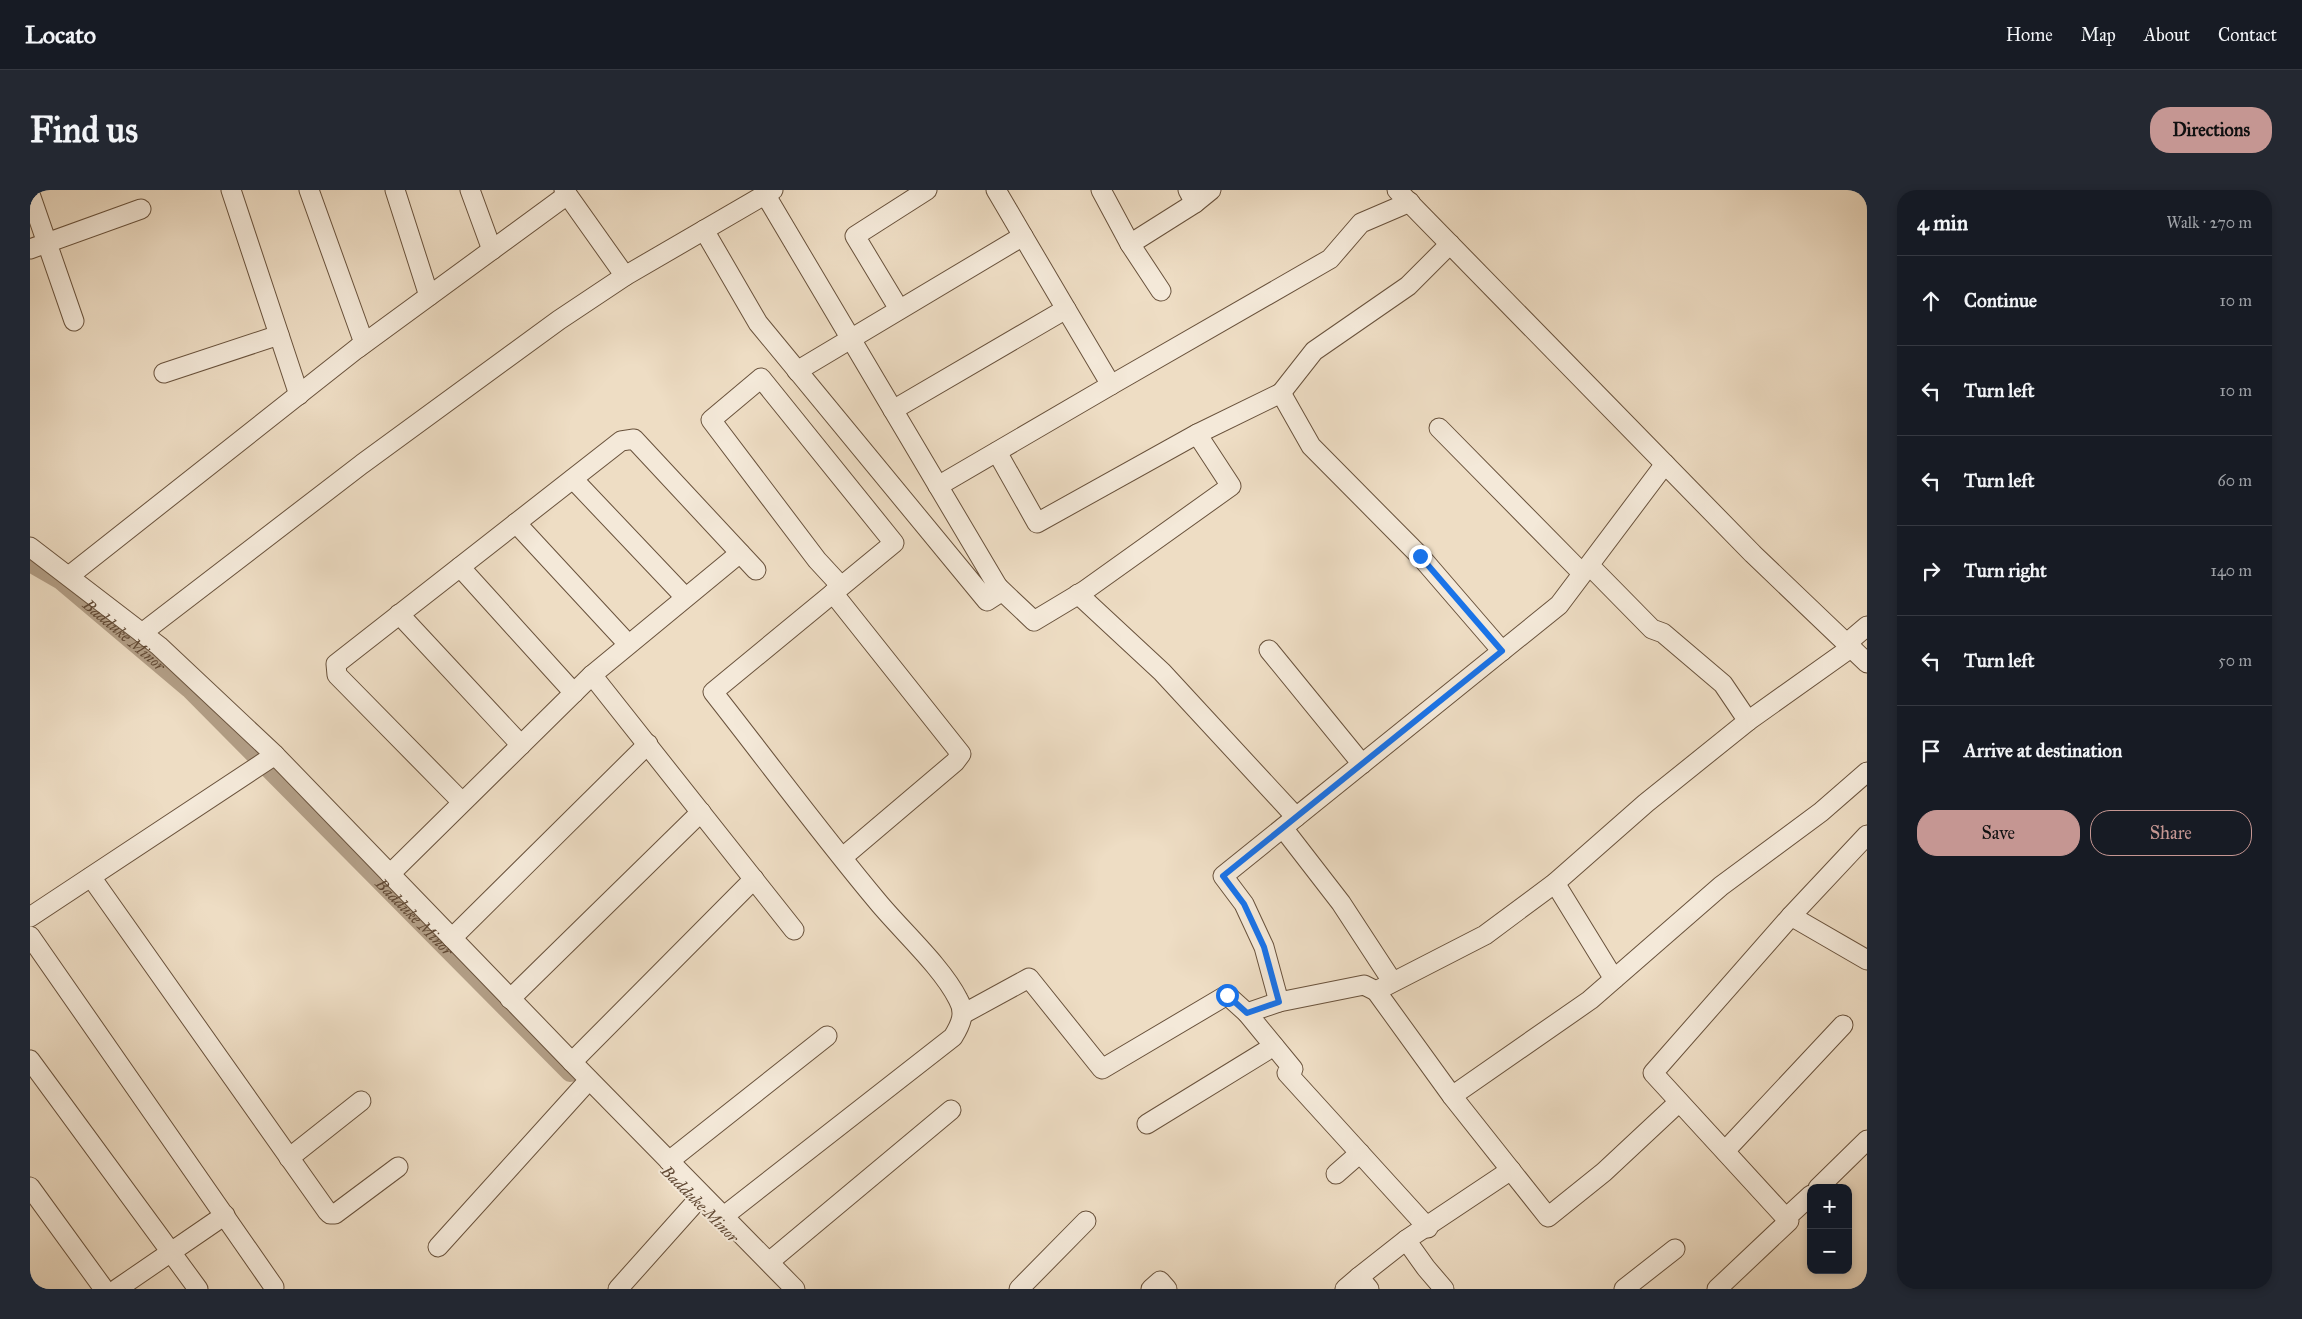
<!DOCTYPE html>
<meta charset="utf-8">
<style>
body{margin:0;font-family:"IM FELL Great Primer",serif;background:#242831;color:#f1f3f6}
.controls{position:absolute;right:15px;bottom:15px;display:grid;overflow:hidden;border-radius:10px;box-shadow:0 2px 8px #0003}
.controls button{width:45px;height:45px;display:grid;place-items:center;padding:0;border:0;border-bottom:1px solid #363941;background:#171b24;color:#f1f3f6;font:25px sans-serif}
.stop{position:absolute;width:15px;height:15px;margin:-11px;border:4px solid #1a73e8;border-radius:50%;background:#fff}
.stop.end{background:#1a73e8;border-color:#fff;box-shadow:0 1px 5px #0008}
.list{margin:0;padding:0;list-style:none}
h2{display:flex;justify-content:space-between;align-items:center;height:65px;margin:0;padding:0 20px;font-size:21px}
h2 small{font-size:16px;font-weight:400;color:#9ea1a6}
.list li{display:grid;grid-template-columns:32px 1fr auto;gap:15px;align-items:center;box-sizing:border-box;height:90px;padding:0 20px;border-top:1px solid #363941}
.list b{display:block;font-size:19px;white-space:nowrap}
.list em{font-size:16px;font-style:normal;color:#9ea1a6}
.actions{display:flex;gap:10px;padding:15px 20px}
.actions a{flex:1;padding:11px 0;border:1px solid #c59692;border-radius:20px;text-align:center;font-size:18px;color:#c59692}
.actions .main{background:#c59692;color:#111}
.icon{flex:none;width:28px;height:28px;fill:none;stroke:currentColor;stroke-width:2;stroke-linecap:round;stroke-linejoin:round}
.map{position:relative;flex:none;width:1837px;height:1099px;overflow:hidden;border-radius:20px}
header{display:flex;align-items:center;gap:30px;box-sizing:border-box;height:70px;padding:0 25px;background:#171b24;border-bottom:1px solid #363941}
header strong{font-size:24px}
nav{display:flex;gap:28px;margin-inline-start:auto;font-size:18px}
.intro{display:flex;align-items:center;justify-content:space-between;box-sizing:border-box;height:120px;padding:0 30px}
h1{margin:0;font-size:35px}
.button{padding:12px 22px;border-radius:20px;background:#c59692;color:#111;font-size:18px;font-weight:700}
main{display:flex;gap:30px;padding:0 30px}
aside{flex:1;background:#171b24;border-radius:20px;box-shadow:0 2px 8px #0003}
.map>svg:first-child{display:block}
</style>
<header>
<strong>Locato</strong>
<nav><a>Home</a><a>Map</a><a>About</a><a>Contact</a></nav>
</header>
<div class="intro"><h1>Find us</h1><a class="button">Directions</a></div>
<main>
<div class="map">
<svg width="1837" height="1099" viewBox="0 0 1837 1099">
<rect width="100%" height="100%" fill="#eeddc4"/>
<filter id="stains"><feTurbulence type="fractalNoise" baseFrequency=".004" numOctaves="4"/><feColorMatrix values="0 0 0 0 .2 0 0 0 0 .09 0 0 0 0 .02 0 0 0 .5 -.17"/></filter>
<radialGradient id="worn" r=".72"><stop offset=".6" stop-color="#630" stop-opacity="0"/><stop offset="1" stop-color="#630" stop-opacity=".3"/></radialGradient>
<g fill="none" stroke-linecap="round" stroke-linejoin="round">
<path stroke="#b29e86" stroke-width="18" id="s1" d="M0,373l31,18 128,108 381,384"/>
<g stroke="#69523c" stroke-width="21">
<g id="minor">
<polyline points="201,0 269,205"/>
<polyline points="365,0 399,106"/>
<polyline points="440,0 462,60"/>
<polyline points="534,0 595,86"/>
<polyline points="1071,0 1100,54"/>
<polyline points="1158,0 1165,13 1181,0"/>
<polyline points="1367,0 1723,364 1837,473"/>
<polyline points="0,4 44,131"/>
<polyline points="674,40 728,133 957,411 971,402 735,4"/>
<polyline points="0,59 111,19"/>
<polyline points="1131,101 1100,54 1165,13"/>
<polyline points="869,119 825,46 897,0"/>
<polyline points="328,158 537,5"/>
<polyline points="767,181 993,46 966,0"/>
<polyline points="134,183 249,145"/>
<polyline points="1081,195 1300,69 1331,33 1380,12"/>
<polyline points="1251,203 1284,161 1378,96 1420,54"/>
<polyline points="863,220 1036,119 993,46"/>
<polyline points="1409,238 1552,383"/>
<polyline points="1167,244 1251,203 1281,256 1390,366 1472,461"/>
<polyline points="543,289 655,407"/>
<polyline points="908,296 1081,195 1036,119"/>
<polyline points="486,333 598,454"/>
<polyline points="0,357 129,456 245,565 542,872 765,1099"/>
<polyline points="1559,375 1622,439 1633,443 1693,494 1718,531 1616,613 1525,693 1455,745 1346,801 1334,795 1249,812 1234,757 1214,714 1193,686 1529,415 1635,274"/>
<polyline points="430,377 544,503"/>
<polyline points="39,386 334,153 279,0"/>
<polyline points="967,396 1004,431 1054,401 1201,296 1167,244 1007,333 967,262"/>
<polyline points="803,403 931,564 925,572 813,667"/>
<polyline points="1048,404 1132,482 1266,627"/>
<polyline points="369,424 491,555"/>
<polyline points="112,443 332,274 529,130 595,86 743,0"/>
<polyline points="1817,453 1837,436"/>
<polyline points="1239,460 1332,574"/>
<polyline points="562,485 764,740"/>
<polyline points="1718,531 1822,457"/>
<polyline points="432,612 307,485 306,474 591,251 604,249 726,380"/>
<polyline points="1253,638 1311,713 1362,791"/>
<polyline points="1837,645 1761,726 1837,770"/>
<polyline points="360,684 562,485 710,363"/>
<polyline points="61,687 297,1021 300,1024 305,1024 368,977"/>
<polyline points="1525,693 1584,789"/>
<polyline points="0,727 245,565"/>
<polyline points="0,746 244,1097"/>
<polyline points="422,748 618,554"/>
<polyline points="1346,801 1422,906 1560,810 1691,696 1791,622 1837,582"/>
<polyline points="480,809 671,622"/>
<polyline points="1249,812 1217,823 1263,879 1257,883 1398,1038"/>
<polyline points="933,824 999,788 1072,879 1197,805 1217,823"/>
<polyline points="0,870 168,1099"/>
<polyline points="542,872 724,689"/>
<polyline points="1422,906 1518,1027 1574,982 1649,912"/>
<polyline points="1117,934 1244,856"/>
<polyline points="1695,961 1813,835"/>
<polyline points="259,968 331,911"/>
<polyline points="639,971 797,846"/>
<polyline points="1306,984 1330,963"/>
<polyline points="0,997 74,1099"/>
<polyline points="1788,998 1837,950"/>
<path d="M694,1026l229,-179c8,-13 13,-24 5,-38 -16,-32 -56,-68 -80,-97 -57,-68 -110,-140 -165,-210l181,-149 -133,-165 -50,42 106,140 24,26"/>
<polyline points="1756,1028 1623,883 1761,726"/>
<polyline points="408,1057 559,890"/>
<polyline points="739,1072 921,920"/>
<polyline points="87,1099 195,1025"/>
<polyline points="588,1099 672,1005"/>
<polyline points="989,1099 1056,1031"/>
<polyline points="1121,1099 1130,1091 1137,1099"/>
<polyline points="1315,1099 1329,1087"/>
<polyline points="1339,1099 1329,1087 1376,1050"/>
<polyline points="1414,1099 1396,1078 1376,1050 1481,980"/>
<polyline points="1594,1099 1645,1059"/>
<polyline points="1687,1099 1759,1031 1756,1028 1781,1005"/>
</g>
</g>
<use href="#minor" stroke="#f4e9d9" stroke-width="19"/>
</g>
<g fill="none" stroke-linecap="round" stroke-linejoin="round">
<polyline stroke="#1a73e8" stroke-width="6" points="1197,805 1217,823 1249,812 1234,757 1214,714 1193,686 1472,461 1390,366"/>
</g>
<g text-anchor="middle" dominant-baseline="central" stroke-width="4" stroke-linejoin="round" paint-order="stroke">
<g font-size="16" font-style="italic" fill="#604833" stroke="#f4e9d9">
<text stroke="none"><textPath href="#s1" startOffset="119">Badduke Minor</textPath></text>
<text stroke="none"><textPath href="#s1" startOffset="524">Badduke Minor</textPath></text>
<text transform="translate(670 1014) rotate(45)">Badduke Minor</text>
</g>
</g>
<rect width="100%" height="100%" filter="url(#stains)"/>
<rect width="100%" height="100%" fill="url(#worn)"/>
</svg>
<div class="controls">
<button>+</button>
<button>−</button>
</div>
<div class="stop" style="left:1197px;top:805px"></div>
<div class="stop end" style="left:1390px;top:366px"></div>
</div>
<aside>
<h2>4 min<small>Walk · 270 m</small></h2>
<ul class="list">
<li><svg class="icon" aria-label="ahead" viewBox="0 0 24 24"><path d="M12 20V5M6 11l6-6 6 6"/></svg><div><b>Continue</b></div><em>10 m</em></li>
<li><svg class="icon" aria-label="left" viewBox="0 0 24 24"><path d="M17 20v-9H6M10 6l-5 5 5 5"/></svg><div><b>Turn left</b></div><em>10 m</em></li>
<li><svg class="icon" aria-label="left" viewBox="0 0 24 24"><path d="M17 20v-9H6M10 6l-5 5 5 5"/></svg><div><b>Turn left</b></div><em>60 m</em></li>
<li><svg class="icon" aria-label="right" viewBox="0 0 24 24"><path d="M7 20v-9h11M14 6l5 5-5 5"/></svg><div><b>Turn right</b></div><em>140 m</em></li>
<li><svg class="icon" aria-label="left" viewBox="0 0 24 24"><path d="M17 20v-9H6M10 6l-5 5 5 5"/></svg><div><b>Turn left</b></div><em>50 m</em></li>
<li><svg class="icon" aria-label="arrive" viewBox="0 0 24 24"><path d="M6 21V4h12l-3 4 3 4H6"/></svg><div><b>Arrive at destination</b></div></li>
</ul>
<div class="actions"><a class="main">Save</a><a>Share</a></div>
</aside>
</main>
